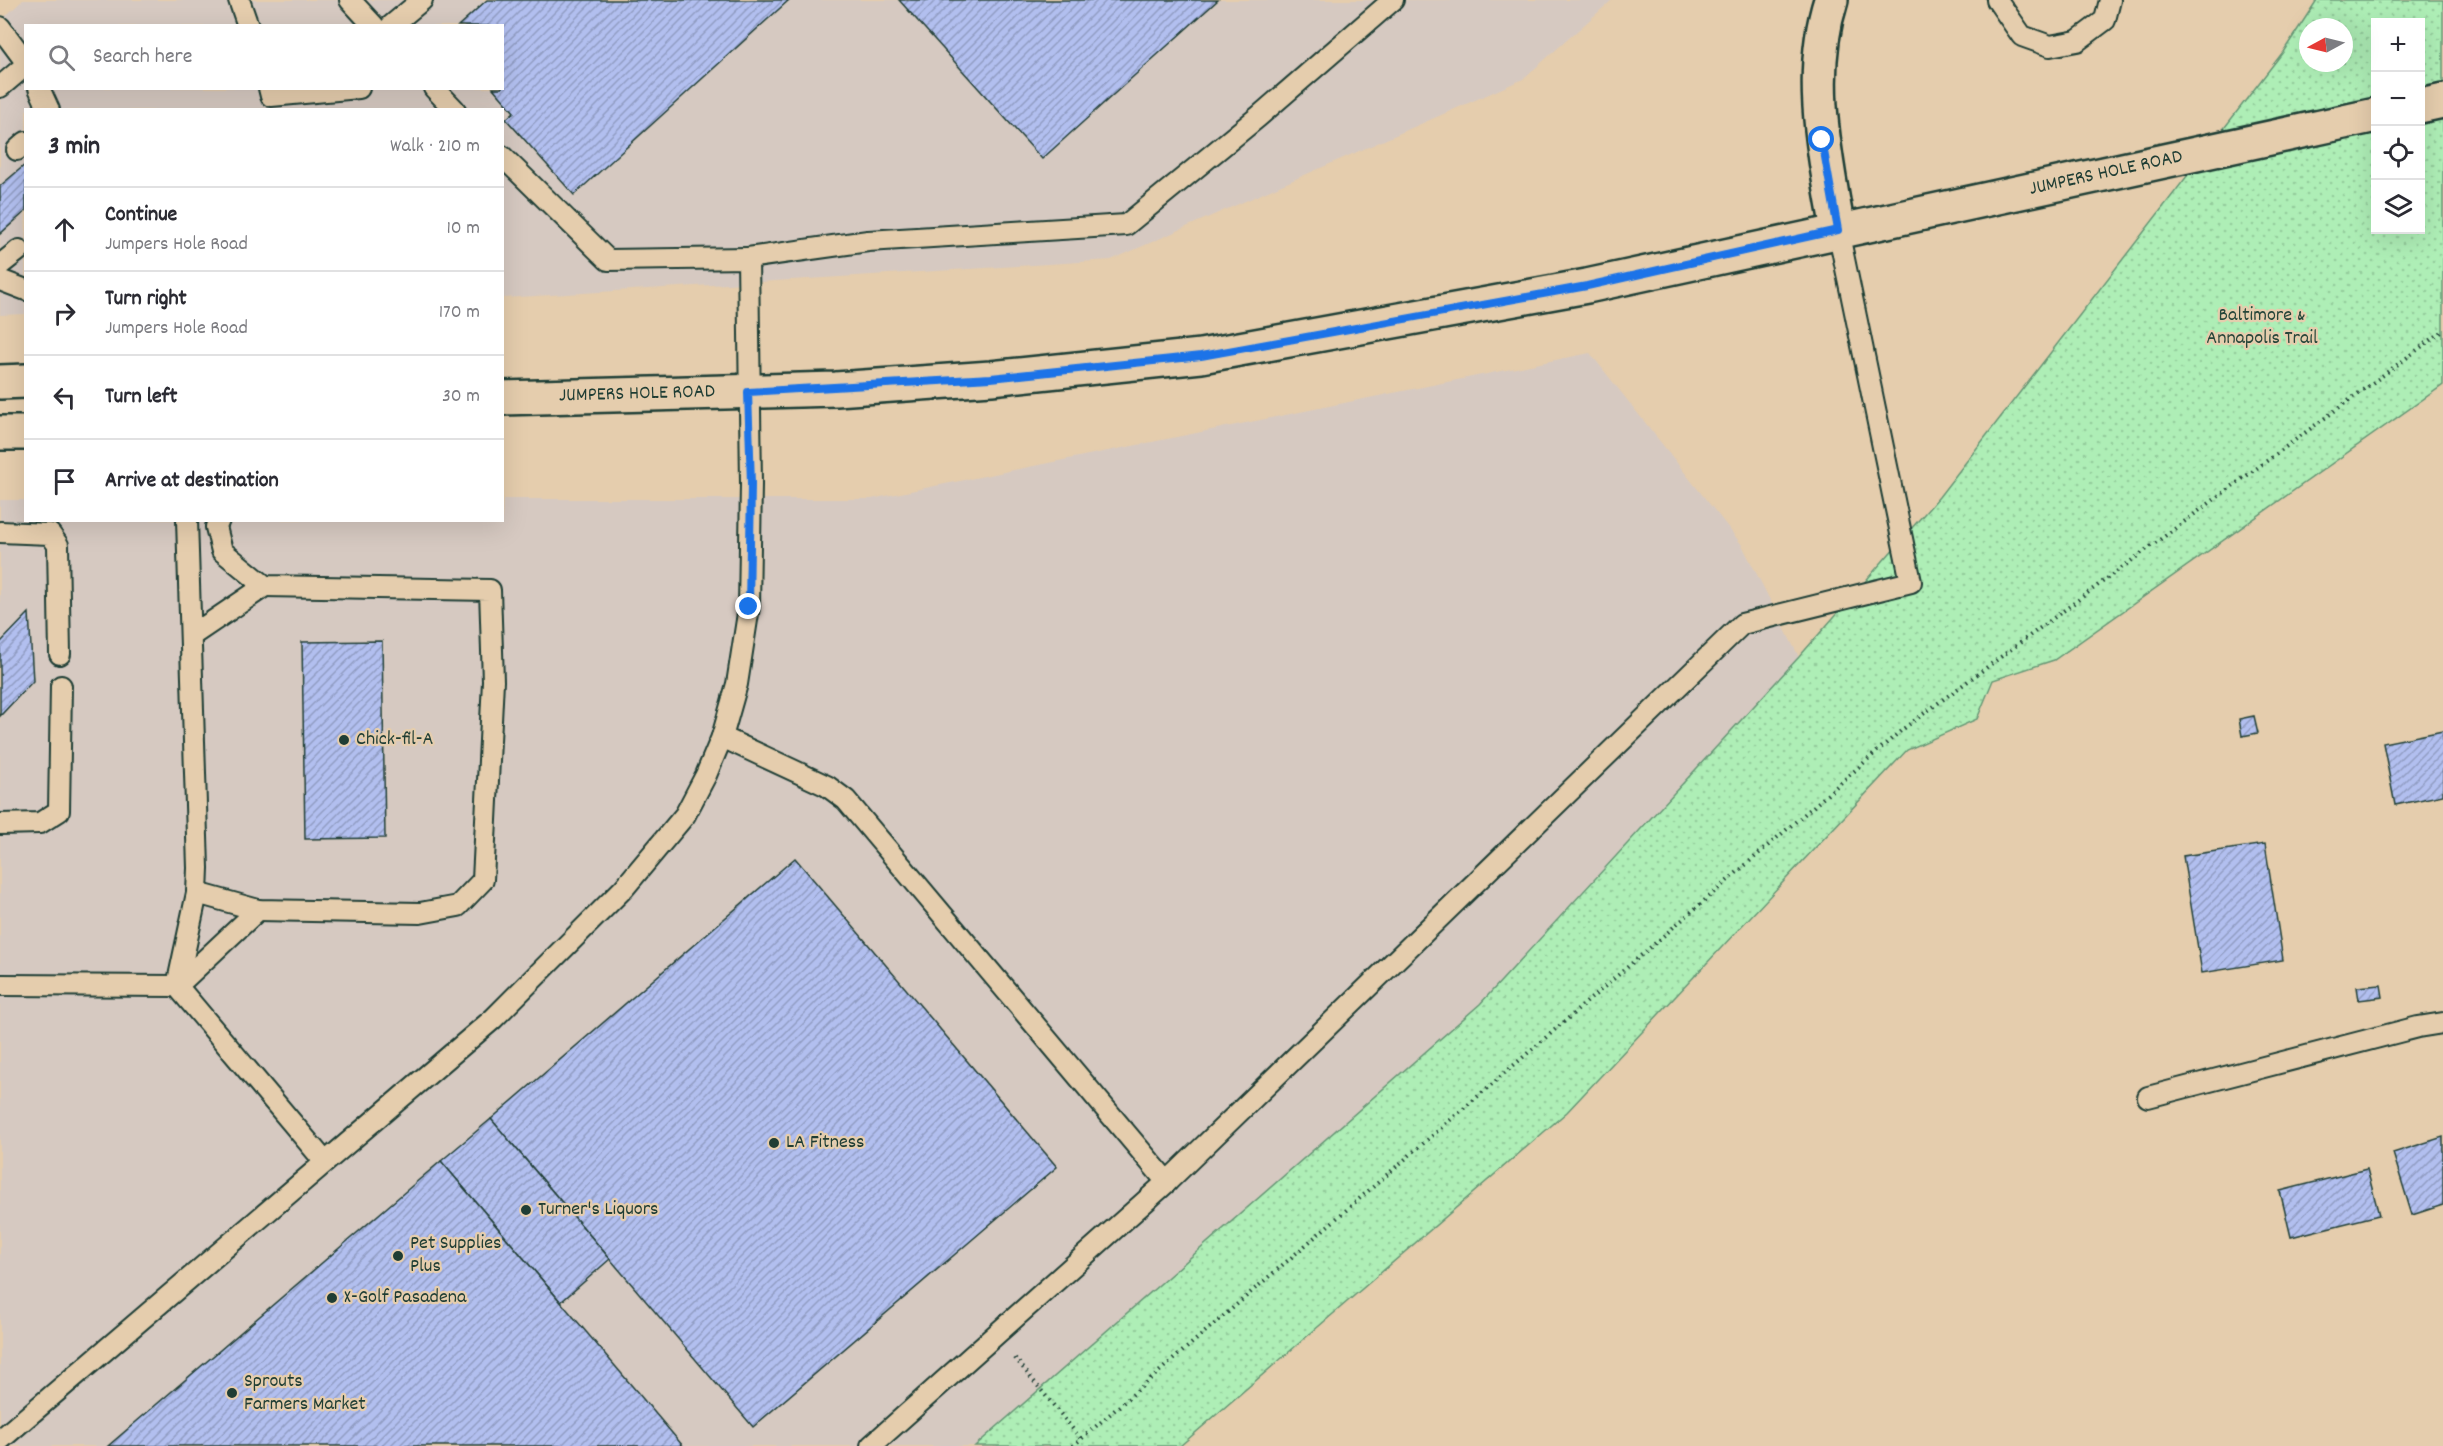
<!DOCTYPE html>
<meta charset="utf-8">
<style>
body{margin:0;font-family:Dekko,sans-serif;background:#f2f2f3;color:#2b2b33}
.controls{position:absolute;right:18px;top:18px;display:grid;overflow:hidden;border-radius:0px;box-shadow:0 6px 24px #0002}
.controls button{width:54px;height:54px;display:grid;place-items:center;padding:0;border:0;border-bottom:2px solid #e1e1e2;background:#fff;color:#2b2b33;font:30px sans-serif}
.compass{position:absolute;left:2299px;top:18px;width:54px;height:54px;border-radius:50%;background:#fff;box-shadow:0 6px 24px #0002;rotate:263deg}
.stop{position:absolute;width:18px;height:18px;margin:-14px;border:4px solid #1a73e8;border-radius:50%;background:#fff}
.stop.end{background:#1a73e8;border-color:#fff;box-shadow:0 2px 6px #0008}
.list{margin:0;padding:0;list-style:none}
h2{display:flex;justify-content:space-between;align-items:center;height:78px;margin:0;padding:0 24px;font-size:26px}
h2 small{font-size:20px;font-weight:400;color:#7c7c81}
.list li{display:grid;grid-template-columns:39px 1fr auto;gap:18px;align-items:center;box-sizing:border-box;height:84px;padding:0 24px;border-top:2px solid #e1e1e2}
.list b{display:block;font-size:22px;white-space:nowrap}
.list p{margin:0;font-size:20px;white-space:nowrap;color:#7c7c81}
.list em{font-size:20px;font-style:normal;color:#7c7c81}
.icon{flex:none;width:33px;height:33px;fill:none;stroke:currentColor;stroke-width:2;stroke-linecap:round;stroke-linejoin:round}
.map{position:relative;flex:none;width:2443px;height:1446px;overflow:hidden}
.search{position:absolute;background:#fff;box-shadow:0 6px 24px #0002;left:24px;top:24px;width:480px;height:66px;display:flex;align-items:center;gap:15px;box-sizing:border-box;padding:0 21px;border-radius:0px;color:#7c7c81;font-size:22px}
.panel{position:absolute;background:#fff;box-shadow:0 6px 24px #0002;left:24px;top:108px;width:480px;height:414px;border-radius:0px}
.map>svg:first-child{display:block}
</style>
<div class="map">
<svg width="2443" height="1446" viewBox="0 0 2443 1446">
<defs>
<pattern id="park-dots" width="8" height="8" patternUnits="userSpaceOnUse" patternTransform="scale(1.5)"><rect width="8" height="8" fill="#aeeeb6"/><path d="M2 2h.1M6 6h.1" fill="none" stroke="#95cd9d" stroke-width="1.8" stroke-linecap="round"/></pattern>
<pattern id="building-hatch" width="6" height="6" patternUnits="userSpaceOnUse" patternTransform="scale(1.5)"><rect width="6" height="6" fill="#b2bfef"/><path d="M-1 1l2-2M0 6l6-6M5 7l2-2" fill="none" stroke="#909cc2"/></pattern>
</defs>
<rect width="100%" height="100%" fill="#e5cdad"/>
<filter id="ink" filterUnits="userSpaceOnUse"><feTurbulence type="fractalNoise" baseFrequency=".0167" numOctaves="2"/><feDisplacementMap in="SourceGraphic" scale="12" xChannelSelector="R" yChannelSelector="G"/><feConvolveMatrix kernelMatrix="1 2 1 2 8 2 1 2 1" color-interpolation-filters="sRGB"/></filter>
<g filter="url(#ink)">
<g fill="#d6c9c1" fill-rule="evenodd">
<path d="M23,0h1589l-89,79 -412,181 -608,38 -1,-188h-476l-1,204 -25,1v-294zM26,26h476v62h-476z"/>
<polygon points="1590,353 1742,545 1799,657 1480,1004 975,1446 0,1446 0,500 25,500 26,520 502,520 503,499 871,499"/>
</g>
<path fill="url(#park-dots)" stroke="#669675" stroke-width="1.5" fill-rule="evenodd" d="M2317,0h126v385l-389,275 -61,20 -16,39 -70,31 -340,362 -387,334h-205l505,-442 319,-347 140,-160 344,-445zM2376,22h44v208h-44zM2308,27h36v36h-36z"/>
<g fill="url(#building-hatch)" stroke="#1f3d34" stroke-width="1.5">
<polygon points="487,0 789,0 574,195 506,119 514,112 493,88 502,88 502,26 458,26"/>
<polygon points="899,0 1218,0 1042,159"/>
<polygon points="26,164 26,211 0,234 0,186"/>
<polygon points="29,613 33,681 0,716 0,643"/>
<polygon points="382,641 385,838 305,839 302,642"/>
<polygon points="2254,716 2258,733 2242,736 2239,719"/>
<polygon points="2443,731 2443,795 2395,805 2383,743"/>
<polygon points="2265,844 2283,960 2202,973 2183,856"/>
<polygon points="795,858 1057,1167 753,1427 491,1119"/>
<polygon points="2381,985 2383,997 2359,1000 2357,987"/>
<polygon points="491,1119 610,1259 561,1302 441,1161"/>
<polygon points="2443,1137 2443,1205 2412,1215 2393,1153"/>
<polygon points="441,1161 683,1446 108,1446"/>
<polygon points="2367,1169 2379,1215 2291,1237 2280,1191"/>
</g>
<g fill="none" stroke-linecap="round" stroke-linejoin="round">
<g stroke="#1f3d34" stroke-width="24">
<g id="lane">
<polyline points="239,0 248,26"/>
<polyline points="350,0 374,26"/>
<polyline points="1997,0 2022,36 2050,46 2077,41 2105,20 2110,0"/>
<polyline points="391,26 422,0"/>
<polyline points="0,27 26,62"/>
<polyline points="0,87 26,65"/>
<polyline points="39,88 49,110"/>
<polyline points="269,88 271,96 359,88"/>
<polyline points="434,88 455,110"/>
<polyline points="17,150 26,142"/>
<polyline points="748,258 868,241 1126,225 1258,117 1393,0"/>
<polyline points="0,265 19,250"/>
<polyline points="0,280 26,290"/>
<polyline points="0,532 50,534 58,545 60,654"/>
<polyline points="191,636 265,586"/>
<polyline points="722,737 827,786 846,800 1167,1182 1742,624 1911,582 1838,230"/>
<polyline points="0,824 40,823 59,811 61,686"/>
<polyline points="197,893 258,910 420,913 458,906 483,880 493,681 490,590 265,586 222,551 216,527 219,520"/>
<polyline points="0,985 177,986 325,1162"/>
<polyline points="177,986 197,893 198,868 187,520"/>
<polyline points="177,986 258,910"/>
<polyline points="2148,1097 2418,1027 2443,1023"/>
<polyline points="0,1440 493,1019 624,888 685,815 706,775 722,737 737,684 749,607 751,484 748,258 608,260 502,156"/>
<polyline points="871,1446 1167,1182"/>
</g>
</g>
<g stroke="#1f3d34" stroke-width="38">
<path id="street" d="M1831,0c-24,75 -6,155 7,230"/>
</g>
<g stroke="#1f3d34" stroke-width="38">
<g id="secondary">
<polyline points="2420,106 2443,101"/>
<polyline points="0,382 26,381"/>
<path id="s1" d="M502,398l334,-9 155,-11 210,-22 386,-70 789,-171"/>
<polyline points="0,433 26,433"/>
</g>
</g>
<g stroke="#1f3d34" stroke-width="4" stroke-dasharray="1.5 4.5" stroke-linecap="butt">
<polyline points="1015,1358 1081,1439"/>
<polyline points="1073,1446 1903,729 2443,331"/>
</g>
<use href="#lane" stroke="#e5cdad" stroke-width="20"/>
<use href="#street" stroke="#e5cdad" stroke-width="33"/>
<use href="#secondary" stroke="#e5cdad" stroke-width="33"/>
</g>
</g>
<g fill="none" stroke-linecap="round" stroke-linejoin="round" filter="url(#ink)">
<polyline stroke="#1a73e8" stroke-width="8" points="749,607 751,484 748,392 991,378 1201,356 1587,286 1838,230 1822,140"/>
</g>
<g fill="#1f3d34" stroke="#e5cdad" stroke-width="2">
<circle cx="344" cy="740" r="6"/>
<circle cx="774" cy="1143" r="6"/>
<circle cx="526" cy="1210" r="6"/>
<circle cx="398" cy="1256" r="6"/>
<circle cx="332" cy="1298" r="6"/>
<circle cx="232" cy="1393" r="6"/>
</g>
<g text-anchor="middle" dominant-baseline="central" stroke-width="4.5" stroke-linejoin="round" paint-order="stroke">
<g font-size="20" fill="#1f3d34" stroke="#e5cdad">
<text stroke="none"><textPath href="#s1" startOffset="1624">JUMPERS HOLE ROAD</textPath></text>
<text stroke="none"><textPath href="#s1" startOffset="135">JUMPERS HOLE ROAD</textPath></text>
</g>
<g font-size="20" fill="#26463a" stroke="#e5cdad">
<text x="2262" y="316">Baltimore &amp;<tspan x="2262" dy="23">Annapolis Trail</tspan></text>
</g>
<g font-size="20" fill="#1f3d34" stroke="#e5cdad" text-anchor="start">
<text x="356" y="740">Chick-fil-A</text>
<text x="786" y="1143">LA Fitness</text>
<text x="538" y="1210">Turner's Liquors</text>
<text x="410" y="1244">Pet Supplies<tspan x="410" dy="23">Plus</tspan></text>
<text x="344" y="1298">X-Golf Pasadena</text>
<text x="244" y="1382">Sprouts<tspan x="244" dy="23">Farmers Market</tspan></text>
</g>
</g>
</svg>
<div class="controls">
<button>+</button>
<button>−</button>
<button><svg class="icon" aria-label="locate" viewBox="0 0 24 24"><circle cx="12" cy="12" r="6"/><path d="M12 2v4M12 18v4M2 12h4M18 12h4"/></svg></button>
<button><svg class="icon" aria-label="layers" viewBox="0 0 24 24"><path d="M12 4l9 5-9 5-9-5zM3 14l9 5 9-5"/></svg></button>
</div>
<svg class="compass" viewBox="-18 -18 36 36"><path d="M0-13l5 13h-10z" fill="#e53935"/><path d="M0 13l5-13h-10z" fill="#7c7c81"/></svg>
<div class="stop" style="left:1822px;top:140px"></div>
<div class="stop end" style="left:749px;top:607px"></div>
<div class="search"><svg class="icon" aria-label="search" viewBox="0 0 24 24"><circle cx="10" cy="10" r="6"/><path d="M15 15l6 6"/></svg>Search here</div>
<section class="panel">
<h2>3 min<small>Walk · 210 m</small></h2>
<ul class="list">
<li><svg class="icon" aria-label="ahead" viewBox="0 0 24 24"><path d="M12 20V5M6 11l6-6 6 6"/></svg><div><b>Continue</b><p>Jumpers Hole Road</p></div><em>10 m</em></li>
<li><svg class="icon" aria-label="right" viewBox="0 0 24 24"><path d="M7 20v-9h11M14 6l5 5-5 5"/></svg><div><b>Turn right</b><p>Jumpers Hole Road</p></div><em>170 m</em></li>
<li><svg class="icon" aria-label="left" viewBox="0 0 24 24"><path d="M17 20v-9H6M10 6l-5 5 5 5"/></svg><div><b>Turn left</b></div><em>30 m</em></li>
<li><svg class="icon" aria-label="arrive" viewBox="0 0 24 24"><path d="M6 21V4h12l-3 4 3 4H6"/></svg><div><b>Arrive at destination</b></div></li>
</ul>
</section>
</div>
